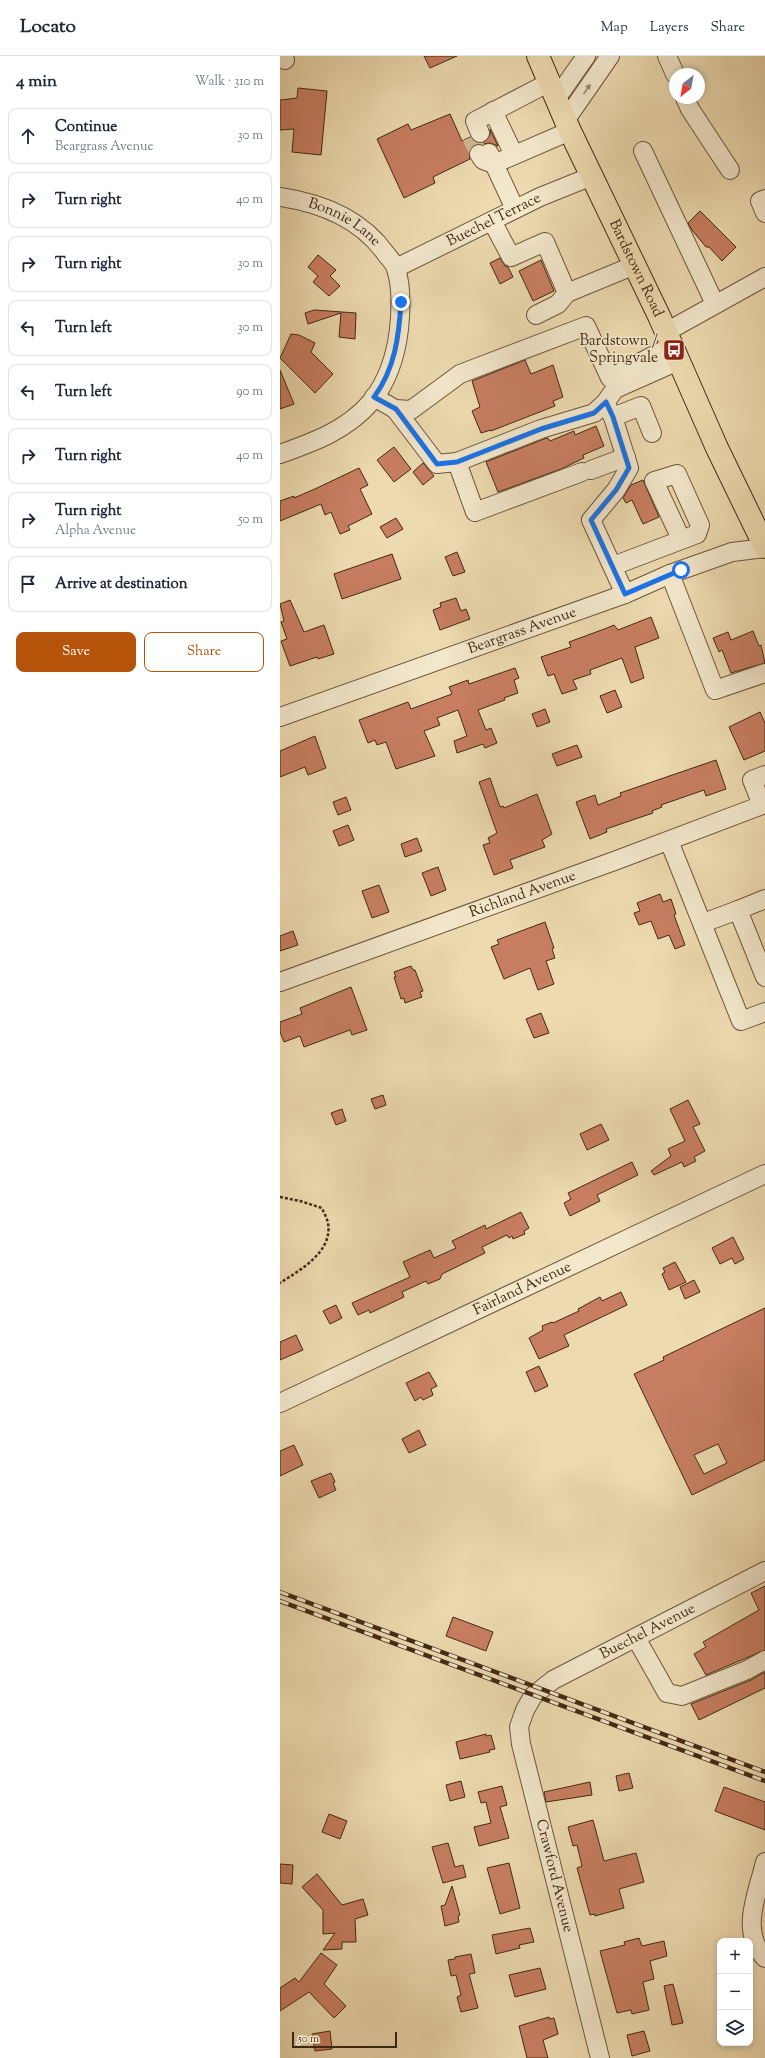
<!DOCTYPE html>
<meta charset="utf-8">
<style>
body{margin:0;font-family:"Sorts Mill Goudy",serif;background:#f2f2f3;color:#1f2937}
.controls{position:absolute;right:12px;bottom:12px;display:grid;overflow:hidden;border-radius:8px;box-shadow:0 2px 6px #0003}
.controls button{width:36px;height:36px;display:grid;place-items:center;padding:0;border:0;border-bottom:1px solid #e0e1e3;background:#fff;color:#1f2937;font:20px sans-serif}
.compass{position:absolute;left:389px;top:12px;width:36px;height:36px;border-radius:50%;background:#fff;box-shadow:0 2px 6px #0003;rotate:211deg}
.scale{position:absolute;left:12px;bottom:10px;width:105px;box-sizing:border-box;padding-left:4px;border:2px solid #412911;border-top:0;font-size:11px;line-height:14px;white-space:nowrap;color:#412911;-webkit-text-stroke:3px #f3e7cc;paint-order:stroke}
.stop{position:absolute;width:12px;height:12px;margin:-9px;border:3px solid #1a73e8;border-radius:50%;background:#fff}
.stop.end{background:#1a73e8;border-color:#fff;box-shadow:0 1px 4px #0008}
.list{margin:0;padding:0;list-style:none}
h2{display:flex;justify-content:space-between;align-items:center;height:52px;margin:0;padding:0 16px;font-size:17px}
h2 small{font-size:13px;font-weight:400;color:#747a83}
.list li{display:grid;grid-template-columns:26px 1fr auto;gap:12px;align-items:center;box-sizing:border-box;height:56px;margin:0 8px 8px;padding:0 8px;border:1px solid #e0e1e3;border-radius:8px}
.list b{display:block;font-size:15px;white-space:nowrap}
.list p{margin:0;font-size:13px;white-space:nowrap;color:#747a83}
.list em{font-size:13px;font-style:normal;color:#747a83}
.actions{display:flex;gap:8px;padding:12px 16px}
.actions a{flex:1;padding:9px 0;border:1px solid #b45309;border-radius:8px;text-align:center;font-size:14px;color:#b45309}
.actions .main{background:#b45309;color:#fff}
.icon{flex:none;width:22px;height:22px;fill:none;stroke:currentColor;stroke-width:2;stroke-linecap:round;stroke-linejoin:round}
.map{position:relative;flex:none;width:485px;height:2002px;overflow:hidden}
header{display:flex;align-items:center;gap:24px;box-sizing:border-box;height:56px;padding:0 20px;background:#fff;border-bottom:1px solid #e0e1e3}
header strong{font-size:19px}
nav{display:flex;gap:22px;margin-inline-start:auto;font-size:14px}
main{display:flex}
aside{flex:1;background:#fff}
.map>svg:first-child{display:block}
</style>
<header>
<strong>Locato</strong>
<nav><a>Map</a><a>Layers</a><a>Share</a></nav>
</header>
<main>
<aside>
<h2>4 min<small>Walk · 310 m</small></h2>
<ul class="list">
<li><svg class="icon" aria-label="ahead" viewBox="0 0 24 24"><path d="M12 20V5M6 11l6-6 6 6"/></svg><div><b>Continue</b><p>Beargrass Avenue</p></div><em>30 m</em></li>
<li><svg class="icon" aria-label="right" viewBox="0 0 24 24"><path d="M7 20v-9h11M14 6l5 5-5 5"/></svg><div><b>Turn right</b></div><em>40 m</em></li>
<li><svg class="icon" aria-label="right" viewBox="0 0 24 24"><path d="M7 20v-9h11M14 6l5 5-5 5"/></svg><div><b>Turn right</b></div><em>30 m</em></li>
<li><svg class="icon" aria-label="left" viewBox="0 0 24 24"><path d="M17 20v-9H6M10 6l-5 5 5 5"/></svg><div><b>Turn left</b></div><em>30 m</em></li>
<li><svg class="icon" aria-label="left" viewBox="0 0 24 24"><path d="M17 20v-9H6M10 6l-5 5 5 5"/></svg><div><b>Turn left</b></div><em>90 m</em></li>
<li><svg class="icon" aria-label="right" viewBox="0 0 24 24"><path d="M7 20v-9h11M14 6l5 5-5 5"/></svg><div><b>Turn right</b></div><em>40 m</em></li>
<li><svg class="icon" aria-label="right" viewBox="0 0 24 24"><path d="M7 20v-9h11M14 6l5 5-5 5"/></svg><div><b>Turn right</b><p>Alpha Avenue</p></div><em>50 m</em></li>
<li><svg class="icon" aria-label="arrive" viewBox="0 0 24 24"><path d="M6 21V4h12l-3 4 3 4H6"/></svg><div><b>Arrive at destination</b></div></li>
</ul>
<div class="actions"><a class="main">Save</a><a>Share</a></div>
</aside>
<div class="map">
<svg width="485" height="2002" viewBox="0 0 485 2002">
<rect width="100%" height="100%" fill="#eddab0"/>
<filter id="stains"><feTurbulence type="fractalNoise" baseFrequency=".005" numOctaves="4"/><feColorMatrix values="0 0 0 0 .2 0 0 0 0 .09 0 0 0 0 .02 0 0 0 .5 -.17"/></filter>
<radialGradient id="worn" r=".72"><stop offset=".6" stop-color="#630" stop-opacity="0"/><stop offset="1" stop-color="#630" stop-opacity=".3"/></radialGradient>
<g fill="#c87e62" stroke="#412911" fill-rule="evenodd">
<polygon points="144,0 177,0 150,12"/>
<polygon points="18,32 47,35 41,99 12,96 14,73 0,74 0,44 17,42"/>
<polygon points="170,58 182,85 190,81 198,87 204,86 210,79 210,73 218,90 210,87 194,89 189,94 190,103 153,121 155,127 124,142 97,83 128,68 131,74"/>
<polygon points="420,155 456,191 442,205 429,191 426,191 412,174 408,167"/>
<polygon points="38,199 56,214 50,220 60,230 49,240 33,226 38,220 28,211"/>
<polygon points="220,202 225,210 228,211 233,221 220,228 210,207"/>
<polygon points="261,204 274,235 253,245 239,215"/>
<polygon points="34,254 76,257 75,283 59,281 61,257 28,268 25,257"/>
<polygon points="11,278 19,279 35,287 31,296 53,318 35,337 0,302"/>
<polygon points="245,304 251,318 273,309 283,341 273,345 275,350 211,375 211,374 201,377 192,355 200,351 192,325"/>
<polygon points="0,314 14,348 0,353"/>
<polygon points="316,370 324,390 303,399 304,402 281,413 218,436 206,406 264,383 268,382 270,385 294,375 295,379"/>
<polygon points="114,391 131,413 114,426 97,404"/>
<polygon points="143,407 154,420 143,429 133,416"/>
<polygon points="79,412 88,429 80,433 92,458 68,470 70,474 60,478 51,456 45,459 41,448 0,465 0,445 14,440 14,442 37,432"/>
<polygon points="363,424 379,461 363,468 352,444 346,447 343,442 351,429"/>
<polygon points="116,462 123,473 107,482 100,471"/>
<polygon points="177,496 185,516 173,520 165,501"/>
<polygon points="112,498 121,523 62,543 54,518"/>
<polygon points="176,542 181,555 186,553 190,563 160,574 153,554 161,551 160,547"/>
<polygon points="10,544 24,576 44,569 54,598 38,603 37,601 10,610 1,585 7,583 1,566 4,565 0,548"/>
<polygon points="371,561 379,582 355,591 364,622 351,627 342,602 310,614 311,618 293,624 297,633 282,638 274,618 268,620 261,601 291,591 289,586 327,572 334,569 338,574"/>
<polygon points="473,575 479,590 481,589 485,607 451,617 442,594 439,596 433,582 448,576 451,584"/>
<polygon points="235,612 239,622 234,624 238,637 224,642 225,644 198,654 206,674 211,672 217,687 205,692 203,688 177,697 174,685 187,680 178,654 157,662 160,669 144,675 155,700 116,713 106,686 97,689 95,684 88,687 79,664 128,646 131,653 172,638 169,631 188,624 189,628"/>
<polygon points="335,634 342,651 327,657 320,640"/>
<polygon points="265,653 270,666 257,671 252,658"/>
<polygon points="480,656 485,667 485,695 464,704 449,671"/>
<polygon points="35,680 46,712 28,719 25,711 0,721 0,695"/>
<polygon points="297,689 302,701 277,710 272,698"/>
<polygon points="436,704 446,733 426,740 424,734 381,749 382,751 372,755 373,757 326,773 327,776 310,783 296,746 315,739 318,749 341,740 340,737"/>
<polygon points="210,722 220,751 223,750 224,752 257,738 272,778 262,784 265,791 230,804 233,812 214,819 203,789 210,787 208,782 217,777 199,726"/>
<polygon points="66,741 71,754 58,759 53,746"/>
<polygon points="68,769 74,784 59,790 53,775"/>
<polygon points="137,782 142,795 125,801 121,788"/>
<polygon points="158,811 166,834 151,840 142,817"/>
<polygon points="99,829 109,856 92,862 82,835"/>
<polygon points="380,838 383,846 391,843 396,858 394,859 405,889 395,893 389,879 378,883 371,865 359,869 354,857 360,855 357,847"/>
<polygon points="265,866 274,892 272,893 275,902 266,905 274,928 258,934 250,912 224,923 211,891 219,888 217,884"/>
<polygon points="13,875 18,889 0,895 0,880"/>
<polygon points="131,910 133,914 135,914 143,935 140,936 142,941 125,947 124,942 121,943 114,921 116,921 114,916"/>
<polygon points="71,931 87,974 72,979 70,974 24,991 20,980 4,986 0,976 0,966 22,958 20,952"/>
<polygon points="261,957 269,977 254,982 246,963"/>
<polygon points="103,1039 106,1049 95,1053 91,1043"/>
<polygon points="408,1044 420,1068 413,1071 425,1095 414,1101 416,1105 404,1111 402,1106 374,1119 371,1115 391,1100 388,1093 405,1085 390,1053"/>
<polygon points="62,1053 66,1065 56,1069 51,1057"/>
<polygon points="321,1068 329,1084 307,1094 300,1078"/>
<polygon points="352,1106 358,1119 317,1139 320,1145 290,1160 284,1147 291,1143 288,1137"/>
<polygon points="241,1156 249,1172 244,1175 245,1178 233,1183 232,1180 229,1182 227,1179 202,1191 205,1197 162,1218 160,1223 148,1228 146,1225 122,1236 124,1241 90,1257 89,1254 78,1259 72,1247 130,1221 123,1206 150,1194 154,1202 176,1192 172,1185 205,1169 206,1173"/>
<polygon points="453,1181 464,1203 455,1208 452,1202 440,1208 432,1192"/>
<polygon points="395,1206 406,1226 389,1234 382,1218 385,1216 383,1212"/>
<polygon points="414,1224 420,1236 405,1243 400,1231"/>
<polygon points="341,1236 347,1249 284,1279 289,1290 259,1303 249,1282 263,1274 262,1270 272,1266 273,1267 299,1255 298,1253 320,1241 322,1245"/>
<polygon points="56,1249 62,1262 50,1268 43,1255"/>
<path d="M485,1252v152l-73,35 -58,-121 30,-14 -1,-3zM438,1388l9,19 -23,11 -10,-19z"/>
<polygon points="16,1279 23,1294 0,1304 0,1286"/>
<polygon points="259,1310 268,1330 255,1336 246,1316"/>
<polygon points="149,1316 157,1330 151,1333 153,1339 143,1344 141,1341 135,1345 126,1327"/>
<polygon points="139,1374 146,1389 129,1397 122,1383"/>
<polygon points="14,1389 23,1409 0,1420 0,1395"/>
<polygon points="51,1417 55,1426 53,1427 56,1434 39,1442 31,1425"/>
<polygon points="485,1530 485,1594 426,1619 414,1598 426,1591 423,1586 479,1554 471,1537"/>
<polygon points="173,1561 213,1576 206,1595 166,1580"/>
<polygon points="485,1616 485,1632 419,1664 411,1648 471,1624"/>
<polygon points="206,1678 206,1680 211,1679 215,1693 209,1694 210,1696 180,1703 176,1686"/>
<polygon points="349,1717 353,1732 339,1735 336,1720"/>
<polygon points="181,1725 185,1741 170,1745 166,1729"/>
<polygon points="310,1726 312,1739 266,1746 264,1736"/>
<polygon points="222,1730 227,1749 220,1751 229,1782 199,1790 194,1771 211,1767 206,1746 201,1747 198,1736"/>
<polygon points="444,1731 485,1746 485,1774 435,1755"/>
<polygon points="49,1758 67,1765 60,1783 42,1776"/>
<polygon points="313,1764 324,1805 356,1797 364,1826 339,1833 344,1852 315,1860 315,1858 310,1859 297,1812 302,1810 297,1789 293,1790 288,1771"/>
<polygon points="168,1787 175,1811 183,1809 186,1821 163,1827 152,1791"/>
<polygon points="229,1807 240,1852 220,1858 207,1812"/>
<polygon points="0,1808 13,1809 12,1828 0,1827"/>
<polygon points="37,1818 62,1849 83,1843 88,1859 75,1863 76,1886 62,1886 62,1893 43,1894 55,1877 43,1878 43,1854 22,1831"/>
<polygon points="172,1830 180,1859 178,1860 179,1866 165,1870 161,1850 165,1849"/>
<polygon points="250,1872 254,1886 239,1889 240,1892 216,1898 212,1879"/>
<polygon points="359,1882 362,1890 384,1885 387,1900 370,1905 374,1923 363,1926 369,1954 352,1958 351,1954 337,1957 320,1895 345,1889 344,1886"/>
<polygon points="41,1897 57,1909 44,1928 66,1950 54,1962 29,1936 0,1955 0,1932 15,1922 19,1926"/>
<polygon points="191,1898 195,1917 189,1918 198,1952 181,1956 177,1941 181,1939 176,1919 171,1920 168,1904 175,1903 175,1901"/>
<polygon points="260,1912 266,1933 235,1941 229,1919"/>
<polygon points="393,1928 403,1967 392,1969 384,1930"/>
<polygon points="269,1961 269,1963 274,1962 278,1978 263,1984 268,2002 247,2002 239,1970"/>
<polygon points="50,1975 52,1993 35,1995 32,1978"/>
<polygon points="364,1975 370,1995 352,2000 347,1979"/>
</g>
<g fill="none" stroke-linecap="round" stroke-linejoin="round">
<polyline stroke="#cbb790" stroke-width="18" stroke-dasharray="18 9" stroke-linecap="butt" points="191,81 199,98"/>
<g stroke="#6c5539" stroke-width="20">
<g id="minor">
<polyline points="4,0 5,4"/>
<polyline points="387,0 395,18"/>
<polyline points="405,42 410,53 450,114"/>
<polyline points="276,43 306,0"/>
<polyline points="213,55 234,99"/>
<polyline points="285,65 330,0"/>
<polyline points="200,77 195,65 270,26"/>
<polyline points="363,95 435,248"/>
<polyline points="209,97 235,153"/>
<polyline points="199,98 203,104 214,108 290,75"/>
<path id="s1" d="M0,141c41,6 81,22 106,57 3,4 9,10 10,15 6,18 5,41 3,60 -3,26 -12,53 -28,73 -24,28 -57,40 -91,52"/>
<polyline points="485,143 480,145 485,157"/>
<polyline points="212,165 231,201 265,186 287,237 355,209"/>
<path id="s2" d="M116,212l144,-71 52,-21"/>
<polyline points="256,259 278,248 287,237"/>
<polyline points="386,276 485,221"/>
<polyline points="94,341 115,353 131,354 180,318 306,270 330,322 392,290"/>
<polyline points="325,347 333,361 349,412 336,434 311,464 345,538"/>
<polyline points="115,353 157,408 177,406 261,373 314,357 325,347 335,333 398,305"/>
<polyline points="333,361 361,350 372,377"/>
<polyline points="177,406 195,456 302,416"/>
<polyline points="311,414 346,401"/>
<polyline points="333,510 417,478 420,469 397,418 374,425 401,483"/>
<polyline points="390,518 435,634 485,617"/>
<path id="s3" d="M0,661l345,-123 45,-20 62,-22 33,-4"/>
<polyline points="482,749 472,724 485,719"/>
<polyline points="389,785 461,965 485,956"/>
<polyline points="485,843 458,854 485,921"/>
<polyline points="423,867 458,854"/>
<path id="s4" d="M0,926l337,-122 148,-56"/>
<path id="s5" d="M0,1347l485,-229"/>
<polyline points="356,1582 387,1637 402,1640 467,1614 485,1604"/>
<path d="M485,1806c-7,31 -26,69 0,96"/>
<path id="s6" d="M320,2002l-79,-314 -2,-17 6,-17 8,-14 20,-16 212,-109"/>
</g>
</g>
<g stroke="#412911" stroke-width="24">
<g id="major">
<path id="s7" d="M258,0l32,75 89,185 58,132 48,99"/>
</g>
</g>
<path stroke="#412911" stroke-width="2.5" stroke-dasharray="3 2" stroke-linecap="butt" d="M0,1141l20,4 22,7c2,5 5,10 6,15 5,29 -28,47 -48,60"/>
<use href="#minor" stroke="#f3e7cc" stroke-width="18"/>
<use href="#major" stroke="#eddab0" stroke-width="22"/>
<g stroke="#412911" stroke-width="4.5">
<g id="rail">
<polyline points="0,1536 485,1716"/>
<polyline points="0,1545 485,1725"/>
</g>
</g>
<use href="#rail" stroke="#f3e7cc" stroke-width="3" stroke-dasharray="9" stroke-linecap="butt"/>
</g>
<defs><path id="oneway-solid" d="M-6-.8H1V-3.2L6.5 0L1 3.2V.8H-6Z"/></defs>
<use fill="#9a886e" href="#oneway-solid" transform="translate(307 33) rotate(-55)"/>
<g fill="none" stroke-linecap="round" stroke-linejoin="round">
<path stroke="#1a73e8" stroke-width="5" d="M121,246c-2,34 -6,67 -27,95l22,12 41,55 20,-2 84,-33 53,-16 12,-11 7,15 16,51 -13,22 -25,30 34,74 56,-24"/>
</g>
<defs>
<g id="bus-square" transform="scale(1.15)"><rect x="-9" y="-9" width="18" height="18" rx="4" fill="#8f2418" stroke="#f3e7cc"/><path d="M-5-6H5V4H4V6H2V4H-2V6H-4V4H-5ZM-3.5-4V0h7V-4ZM-3.5 1.2v1.5H-2V1.2ZM2 1.2v1.5H3.5V1.2Z" fill="#fff"/></g>
</defs>
<g fill-rule="evenodd">
<use href="#bus-square" x="394" y="294"/>
</g>
<g text-anchor="middle" dominant-baseline="central" stroke-width="3.5" stroke-linejoin="round" paint-order="stroke">
<g font-size="15" fill="#412911" stroke="#f3e7cc">
<text stroke="none"><textPath href="#s2" startOffset="109">Buechel Terrace</textPath></text>
<text stroke="none"><textPath href="#s1" startOffset="70">Bonnie Lane</textPath></text>
<text stroke="none"><textPath href="#s7" startOffset="234">Bardstown Road</textPath></text>
<text stroke="none"><textPath href="#s3" startOffset="257">Beargrass Avenue</textPath></text>
<text stroke="none"><textPath href="#s4" startOffset="258">Richland Avenue</textPath></text>
<text stroke="none"><textPath href="#s5" startOffset="268">Fairland Avenue</textPath></text>
<text stroke="none"><textPath href="#s6" startOffset="507">Buechel Avenue</textPath></text>
<text transform="translate(274 1820) rotate(76)">Crawford Avenue</text>
</g>
<g font-size="15" fill="#412911" stroke="#f3e7cc" text-anchor="end">
<text x="378" y="285">Bardstown /<tspan x="378" dy="17">Springvale</tspan></text>
</g>
</g>
<rect width="100%" height="100%" filter="url(#stains)"/>
<rect width="100%" height="100%" fill="url(#worn)"/>
</svg>
<div class="controls">
<button>+</button>
<button>−</button>
<button><svg class="icon" aria-label="layers" viewBox="0 0 24 24"><path d="M12 4l9 5-9 5-9-5zM3 14l9 5 9-5"/></svg></button>
</div>
<svg class="compass" viewBox="-18 -18 36 36"><path d="M0-13l5 13h-10z" fill="#e53935"/><path d="M0 13l5-13h-10z" fill="#747a83"/></svg>
<div class="scale">50 m</div>
<div class="stop" style="left:401px;top:514px"></div>
<div class="stop end" style="left:121px;top:246px"></div>
</div>
</main>
